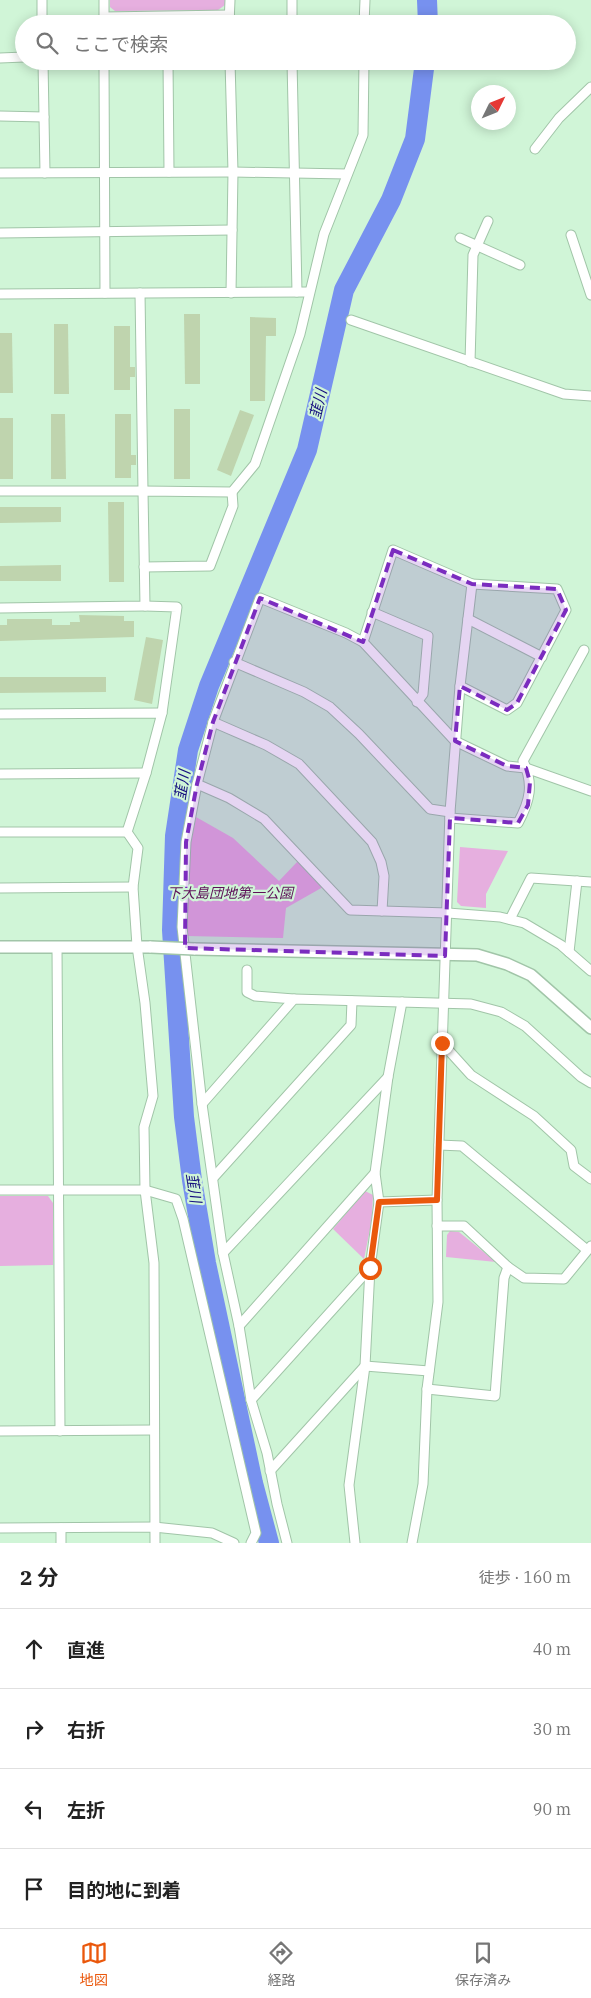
<!DOCTYPE html>
<html lang="ja">
<meta charset="utf-8">
<style>
body{margin:0;font-family:"IBM Plex Serif","Noto Sans JP",serif;background:#f6f6f6;color:#222}
.compass{position:absolute;left:471px;top:85px;width:45px;height:45px;border-radius:50%;background:#fff;box-shadow:0 2px 12px #0003;rotate:47deg}
.stop{position:absolute;width:15px;height:15px;margin:-11px;border:4px solid #ea580c;border-radius:50%;background:#fff}
.stop.end{background:#ea580c;border-color:#fff;box-shadow:0 1px 5px #0008}
.list{margin:0;padding:0;list-style:none}
h2{display:flex;justify-content:space-between;align-items:center;height:65px;margin:0;padding:0 20px;font-size:21px}
h2 small{font-size:16px;font-weight:400;color:#767676}
.list li{display:grid;grid-template-columns:32px 1fr auto;gap:15px;align-items:center;box-sizing:border-box;height:80px;padding:0 20px;border-top:1px solid #e0e0e0}
.list b{display:block;font-size:19px;white-space:nowrap}
.list em{font-size:16px;font-style:normal;color:#767676}
.icon{flex:none;width:28px;height:28px;fill:none;stroke:currentColor;stroke-width:2;stroke-linecap:round;stroke-linejoin:round}
.map{position:relative;flex:none;width:591px;height:1543px;overflow:hidden}
.search{position:absolute;background:#fff;box-shadow:0 2px 12px #0003;left:15px;right:15px;top:15px;height:55px;display:flex;align-items:center;gap:12px;box-sizing:border-box;padding:0 18px;border-radius:28px;color:#767676;font-size:19px}
.sheet{height:385px;background:#fff}
nav{display:flex;justify-content:space-around;align-items:center;box-sizing:border-box;height:70px;border-top:1px solid #e0e0e0;background:#fff;font-size:14px;color:#767676}
nav a{display:grid;justify-items:center;gap:2px}
nav .on{color:#ea580c}
.map>svg:first-child{display:block}
</style>
<div class="map">
<svg width="591" height="1543" viewBox="0 0 591 1543">
<rect width="100%" height="100%" fill="#d0f5d7"/>
<g fill="#e6afdf">
<polygon points="110,0 225,0 225,5 218,10 115,11 110,7"/>
<path d="M196,817l37,21 46,43 19,-20 25,26 -37,21 -3,30 -96,-2c-6,-38 1,-81 9,-119z"/>
<polygon points="460,847 508,851 486,894 486,908 461,906 457,902"/>
<polygon points="365,1191 373,1195 372,1219 364,1259 333,1229"/>
<polygon points="0,1196 48,1196 53,1203 53,1265 0,1266"/>
<polygon points="450,1231 459,1232 496,1262 446,1257 447,1235"/>
</g>
<g fill="none" stroke-linecap="round" stroke-linejoin="round">
<g stroke="#7791ef" stroke-width="20">
<polyline points="427,0 428,24"/>
<polyline points="269,1543 253,1483 206,1263 192,1180 184,1117 172,930 175,836 188,750 209,686 307,450 344,290 391,200 415,139 425,61"/>
</g>
</g>
<g fill="#bfd4ae">
<polygon points="184,314 200,314 200,384 185,384"/>
<polygon points="250,317 276,318 276,336 266,336 265,401 250,401"/>
<polygon points="54,324 68,324 69,394 54,394"/>
<polygon points="114,326 130,326 130,367 135,367 135,377 130,377 130,390 114,390"/>
<polygon points="0,333 12,333 13,393 0,393"/>
<rect x="174" y="409" width="16" height="70"/>
<polygon points="240,410 254,415 231,476 217,470"/>
<polygon points="51,414 65,414 66,479 51,479"/>
<polygon points="115,414 131,414 131,455 136,455 136,465 131,465 131,478 115,478"/>
<rect x="0" y="418" width="13" height="61"/>
<polygon points="108,502 124,502 124,582 109,582"/>
<polygon points="0,507 61,507 61,522 0,523"/>
<polygon points="61,565 61,581 0,581 0,566"/>
<polygon points="79,615 124,616 124,621 134,621 134,637 0,641 0,625 7,625 7,619 52,619 52,625 70,625 70,622 80,622"/>
<polygon points="146,637 163,640 152,704 134,700"/>
<polygon points="0,677 106,677 106,692 0,693"/>
</g>
<g fill="none" stroke-linecap="round" stroke-linejoin="round">
<g stroke="#a1c5a8" stroke-width="11">
<g id="minor">
<polyline points="42,0 42,24"/>
<polyline points="104,0 104,24"/>
<polyline points="292,0 292,24"/>
<polyline points="104,17 229,15"/>
<polyline points="229,24 230,0"/>
<polyline points="364,24 365,0"/>
<polyline points="0,58 24,57"/>
<polyline points="43,61 45,173"/>
<polyline points="104,61 105,293"/>
<polyline points="168,61 169,172"/>
<polyline points="230,61 233,172 231,293"/>
<polyline points="292,61 297,292"/>
<polyline points="0,116 44,117"/>
<polyline points="535,149 559,118 591,87"/>
<polyline points="0,173 233,172 347,174"/>
<polyline points="0,233 232,230"/>
<polyline points="571,235 591,295"/>
<polyline points="460,238 520,265"/>
<polyline points="0,294 309,292"/>
<polyline points="351,320 564,394 591,396"/>
<polyline points="470,362 473,255 488,221"/>
<polyline points="0,491 143,491 140,293"/>
<polyline points="144,567 210,566 233,506 232,492"/>
<polyline points="145,606 177,607 162,713"/>
<polyline points="0,608 145,606 143,491 232,492 255,464 300,334 324,234 363,135 364,61"/>
<polyline points="372,612 428,636 423,694 417,702"/>
<polyline points="468,619 542,657"/>
<polyline points="363,642 455,741 507,766 526,768 591,791"/>
<polyline points="234,662 304,692 330,707 359,734 430,809 450,812"/>
<polyline points="460,686 507,710 517,703 566,610 557,589 472,584"/>
<polyline points="0,714 162,713 146,773 127,832 138,848 133,887 137,946 145,1003 153,1096 144,1127 145,1190 154,1263 155,1543"/>
<polyline points="213,722 266,745 299,764 372,842 381,862 384,876 382,911"/>
<polyline points="0,774 146,773"/>
<polyline points="197,784 229,798 264,819 350,910 448,913 500,917 524,923 561,945 591,971"/>
<path d="M450,818l68,5c12,-22 16,-39 5,-62l61,-111"/>
<polyline points="0,832 127,832"/>
<polyline points="0,888 133,887"/>
<polyline points="510,919 531,878 591,882"/>
<polyline points="57,947 60,1431"/>
<polyline points="569,952 577,881"/>
<polyline points="247,970 247,992 255,996 294,999"/>
<polyline points="442,1043 471,1075 534,1116 571,1150 574,1166 591,1179"/>
<polyline points="202,1104 294,999 471,1004 501,1012 525,1026 581,1077 591,1083"/>
<polyline points="439,1145 462,1146 587,1250"/>
<polyline points="213,1178 351,1025 352,1001"/>
<polyline points="0,1190 145,1190 176,1199 183,1219 256,1533 251,1543"/>
<polyline points="379,1202 437,1200"/>
<polyline points="437,1226 464,1226 508,1267"/>
<polyline points="223,1253 388,1077"/>
<polyline points="239,1326 375,1173"/>
<polyline points="427,1389 495,1396 504,1278 508,1267 524,1278 564,1279 591,1246"/>
<polyline points="251,1400 370,1268"/>
<polyline points="0,1431 154,1430"/>
<polyline points="270,1471 365,1366 429,1371"/>
<polyline points="0,1528 154,1527 212,1533 234,1543"/>
<polyline points="61,1543 61,1528"/>
<polyline points="287,1543 277,1504 267,1453 251,1400 239,1326 223,1253 202,1104 182,927 186,842 197,784 213,722 260,598 346,633 363,642 393,550 472,584 460,686 450,812 437,1200 438,1302 427,1389 423,1484 412,1543"/>
<polyline points="355,1543 349,1485 365,1366 370,1268 379,1202 375,1173 388,1077 402,1002"/>
</g>
</g>
<g stroke="#a1c5a8" stroke-width="14">
<g id="tertiary">
<polyline points="0,947 151,947"/>
<polyline points="194,949 477,955 507,964 531,975 591,1028"/>
</g>
</g>
<use href="#minor" stroke="#fff" stroke-width="9"/>
<use href="#tertiary" stroke="#fff" stroke-width="11"/>
<g stroke="#a1c5a8" stroke-width="14" stroke-linecap="butt">
<polyline id="tertiary-bridge" points="151,947 194,949"/>
</g>
<use href="#tertiary-bridge" stroke="#fff" stroke-width="11"/>
</g>
<g fill="none" stroke-linecap="round" stroke-linejoin="round">
<polyline stroke="#ea580c" stroke-width="6" points="370,1268 379,1202 437,1200 442,1043"/>
</g>
<path fill="#7b2cbf" fill-opacity="0.2" stroke="#7b2cbf" stroke-width="4" stroke-dasharray="10 6" stroke-linejoin="round" d="M393,550l79,34 85,5 9,21 -49,93 -10,7 -47,-24 -5,55 52,25 19,2 4,14 -2,23 -10,18 -68,-5 -5,138 -260,-8 1,-106 11,-58 16,-62 47,-124 103,44z"/>
<g text-anchor="middle" dominant-baseline="central" stroke-width="4.5" stroke-linejoin="round" paint-order="stroke">
<g font-size="14" font-style="italic" fill="#5d1058" stroke="#d0f5d7">
<text x="230" y="893">下大島団地第一公園</text>
</g>
<g font-size="15" font-style="italic" fill="#16107f" stroke="#d0f5d7">
<text transform="translate(318 404) rotate(-77)">韮川</text>
<text transform="translate(182 785) rotate(-81)">韮川</text>
<text transform="translate(194 1188) rotate(81)">韮川</text>
</g>
</g>
</svg>
<svg class="compass" viewBox="-18 -18 36 36"><path d="M0-13l5 13h-10z" fill="#e53935"/><path d="M0 13l5-13h-10z" fill="#767676"/></svg>
<div class="stop" style="left:370px;top:1268px"></div>
<div class="stop end" style="left:442px;top:1043px"></div>
<div class="search"><svg class="icon" aria-label="search" viewBox="0 0 24 24"><circle cx="10" cy="10" r="6"/><path d="M15 15l6 6"/></svg>ここで検索</div>
</div>
<section class="sheet">
<h2>2 分<small>徒歩 · 160 m</small></h2>
<ul class="list">
<li><svg class="icon" aria-label="ahead" viewBox="0 0 24 24"><path d="M12 20V5M6 11l6-6 6 6"/></svg><div><b>直進</b></div><em>40 m</em></li>
<li><svg class="icon" aria-label="right" viewBox="0 0 24 24"><path d="M7 20v-9h11M14 6l5 5-5 5"/></svg><div><b>右折</b></div><em>30 m</em></li>
<li><svg class="icon" aria-label="left" viewBox="0 0 24 24"><path d="M17 20v-9H6M10 6l-5 5 5 5"/></svg><div><b>左折</b></div><em>90 m</em></li>
<li><svg class="icon" aria-label="arrive" viewBox="0 0 24 24"><path d="M6 21V4h12l-3 4 3 4H6"/></svg><div><b>目的地に到着</b></div></li>
</ul>
</section>
<nav>
<a class="on"><svg class="icon" aria-label="map" viewBox="0 0 24 24"><path d="M3 6l6-2 6 2 6-2v14l-6 2-6-2-6 2zM9 4v14M15 6v14"/></svg>地図</a>
<a><svg class="icon" aria-label="directions" viewBox="0 0 24 24"><path d="M12 3l9 9-9 9-9-9zM9 14v-3h6M13 9l2 2-2 2"/></svg>経路</a>
<a><svg class="icon" aria-label="saved" viewBox="0 0 24 24"><path d="M7 4h10v16l-5-4-5 4z"/></svg>保存済み</a>
</nav>
